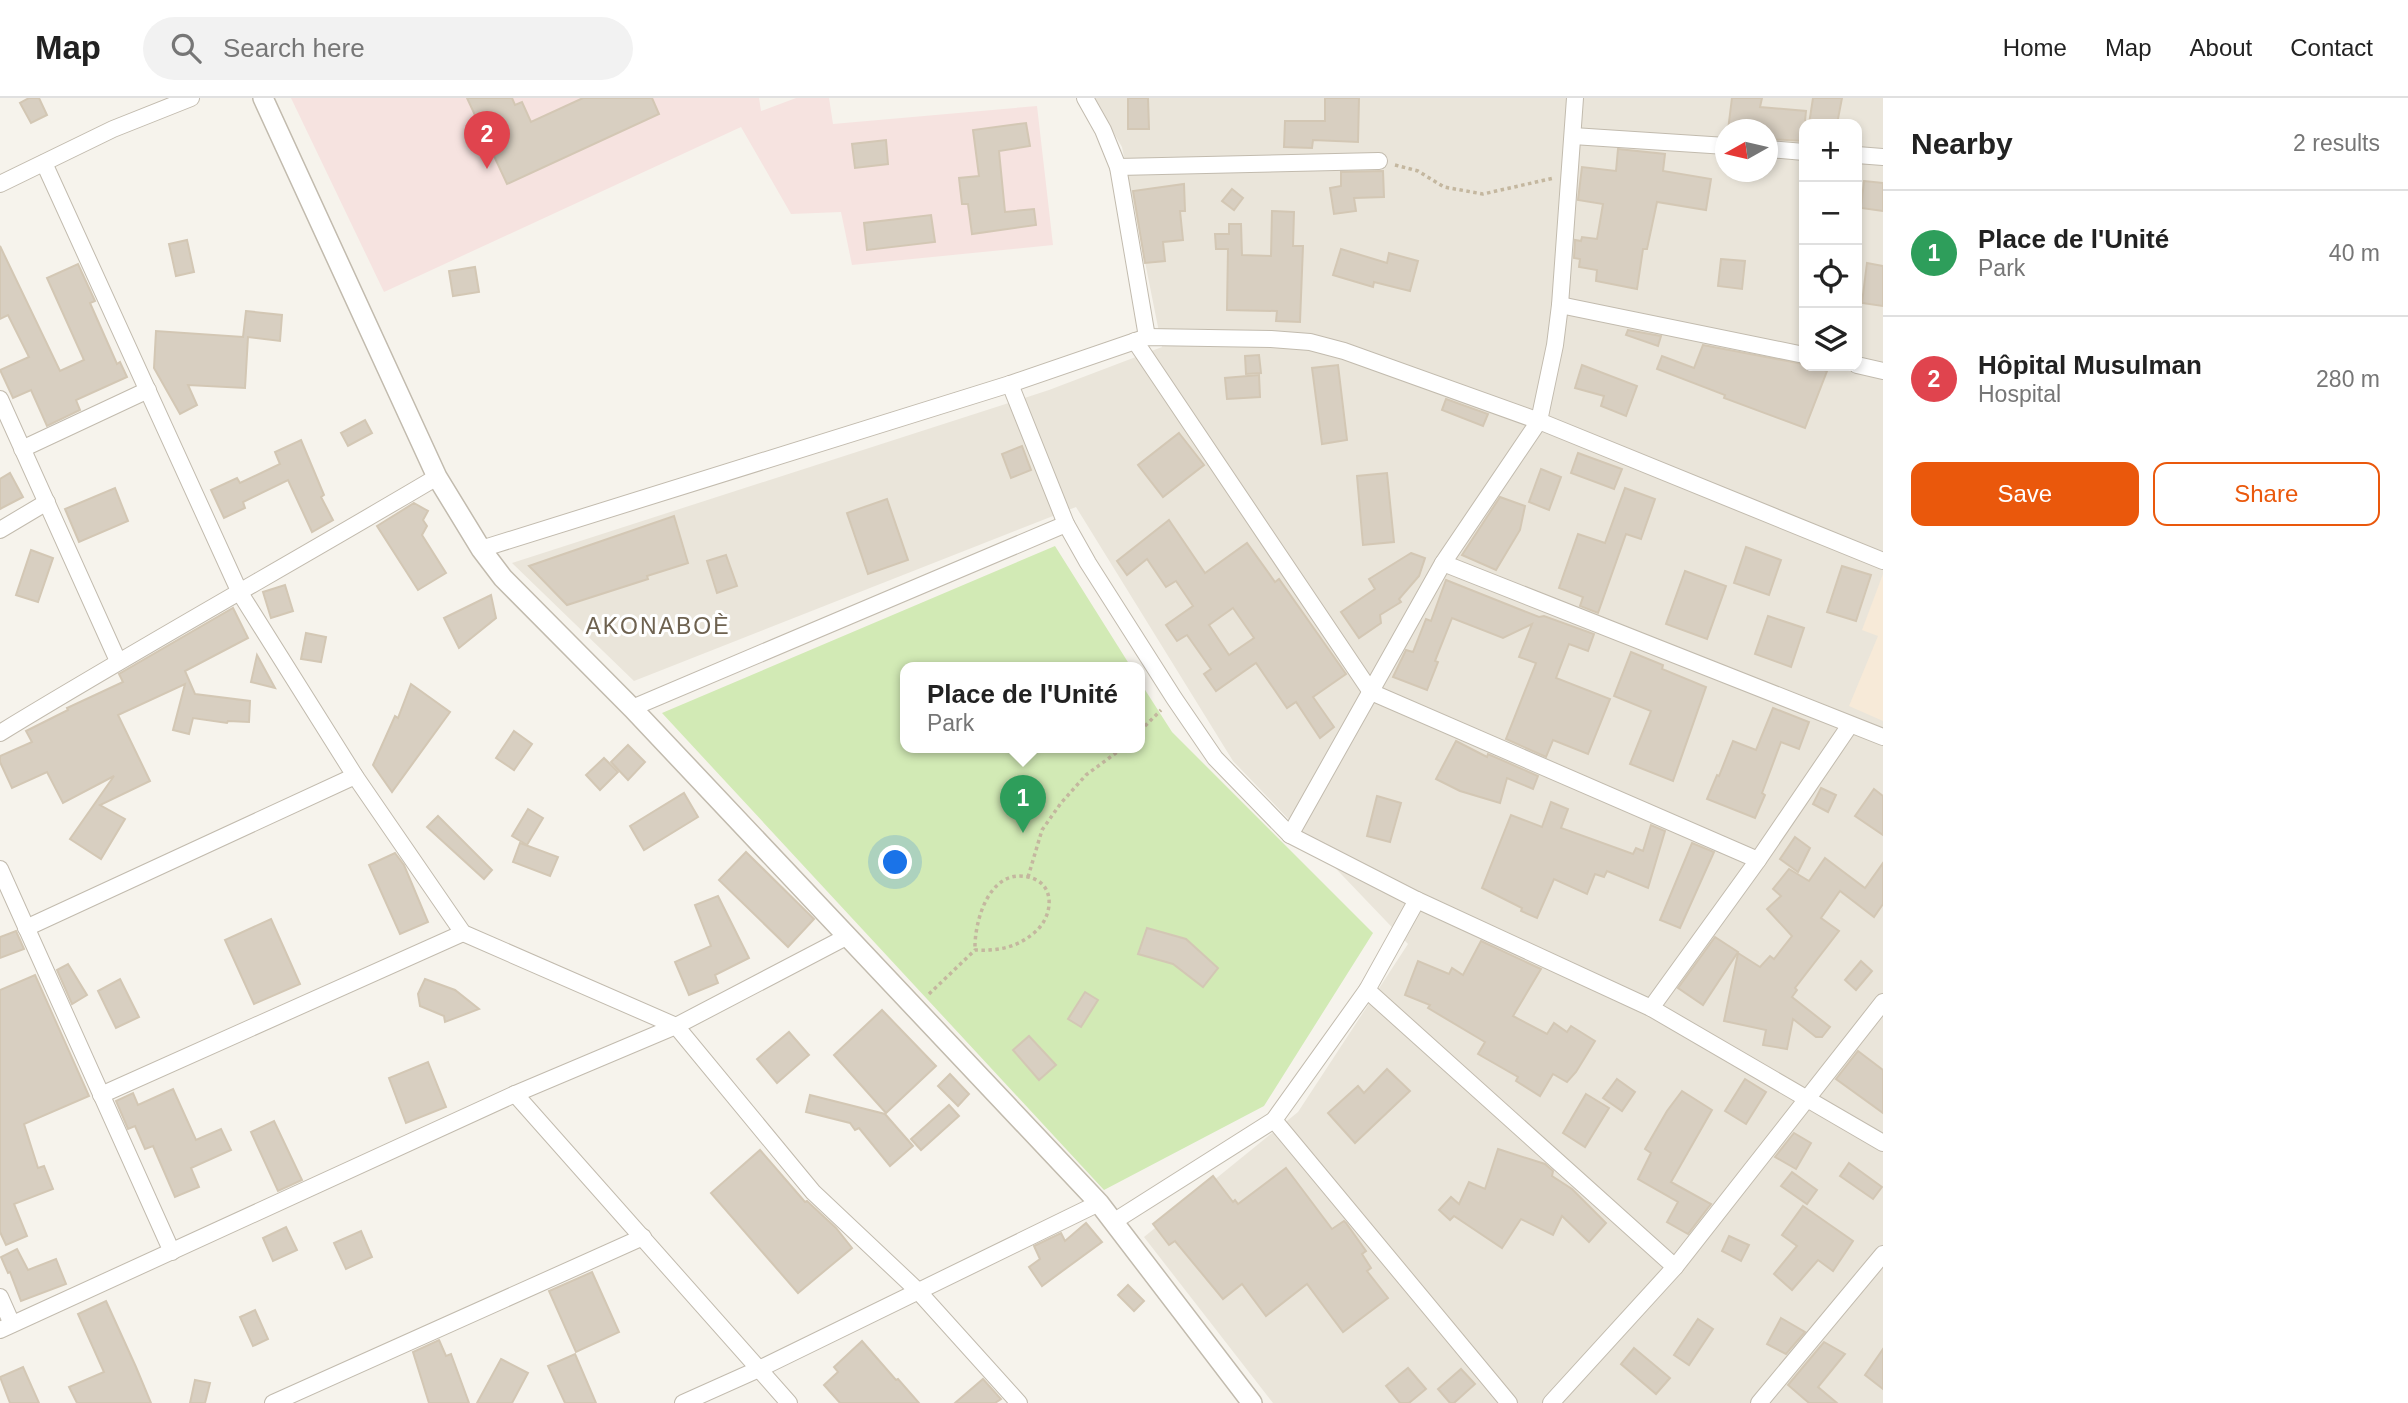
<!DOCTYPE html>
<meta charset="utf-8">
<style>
body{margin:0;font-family:Helvetica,sans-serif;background:#f2f2f2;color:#222}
.controls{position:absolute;right:21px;top:21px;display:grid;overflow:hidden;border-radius:14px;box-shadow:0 4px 10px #0003}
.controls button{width:63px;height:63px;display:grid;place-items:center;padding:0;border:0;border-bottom:2px solid #e0e0e0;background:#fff;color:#222;font:35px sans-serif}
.compass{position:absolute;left:1715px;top:21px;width:63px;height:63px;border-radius:50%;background:#fff;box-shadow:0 4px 10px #0003;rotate:262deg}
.you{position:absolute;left:896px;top:765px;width:24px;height:24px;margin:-18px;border:5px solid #fff;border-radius:50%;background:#1a73e8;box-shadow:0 0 0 10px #1a73e833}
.badge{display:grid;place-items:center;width:46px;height:46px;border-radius:50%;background:#ea580c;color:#fff;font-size:23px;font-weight:700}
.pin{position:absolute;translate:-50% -58px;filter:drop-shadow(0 2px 4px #0008)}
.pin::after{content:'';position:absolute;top:37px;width:24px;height:21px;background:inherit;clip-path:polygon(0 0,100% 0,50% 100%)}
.popup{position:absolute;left:900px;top:564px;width:245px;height:91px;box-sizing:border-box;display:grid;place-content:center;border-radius:14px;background:#fff;filter:drop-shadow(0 2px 5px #0005);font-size:23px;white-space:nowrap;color:#767676}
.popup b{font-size:26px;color:#222}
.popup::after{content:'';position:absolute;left:50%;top:100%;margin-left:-14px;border:14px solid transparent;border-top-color:#fff}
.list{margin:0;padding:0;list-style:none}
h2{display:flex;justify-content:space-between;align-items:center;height:91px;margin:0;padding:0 28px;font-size:30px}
h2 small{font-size:23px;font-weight:400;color:#767676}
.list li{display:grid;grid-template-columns:46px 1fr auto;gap:21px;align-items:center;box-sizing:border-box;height:126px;padding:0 28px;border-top:2px solid #e0e0e0}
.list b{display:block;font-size:26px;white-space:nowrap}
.list p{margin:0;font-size:23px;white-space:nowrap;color:#767676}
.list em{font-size:23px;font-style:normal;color:#767676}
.actions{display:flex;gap:14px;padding:21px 28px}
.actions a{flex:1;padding:16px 0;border:2px solid #ea580c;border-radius:14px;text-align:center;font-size:24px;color:#ea580c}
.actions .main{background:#ea580c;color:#fff}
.icon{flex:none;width:38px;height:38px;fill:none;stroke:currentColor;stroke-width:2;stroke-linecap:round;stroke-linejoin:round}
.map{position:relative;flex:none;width:1883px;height:1305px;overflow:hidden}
header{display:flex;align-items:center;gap:42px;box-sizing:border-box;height:98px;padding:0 35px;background:#fff;border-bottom:2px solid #e0e0e0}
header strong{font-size:33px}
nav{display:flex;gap:38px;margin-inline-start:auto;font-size:24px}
.search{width:490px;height:63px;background:#f2f2f2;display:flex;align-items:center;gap:18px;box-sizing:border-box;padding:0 24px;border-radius:38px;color:#767676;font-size:26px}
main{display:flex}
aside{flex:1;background:#fff}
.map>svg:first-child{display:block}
</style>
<header>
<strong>Map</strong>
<div class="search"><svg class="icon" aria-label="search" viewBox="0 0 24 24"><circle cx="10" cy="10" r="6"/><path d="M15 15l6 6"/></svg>Search here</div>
<nav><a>Home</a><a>Map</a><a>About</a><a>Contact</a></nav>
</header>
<main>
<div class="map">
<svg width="1883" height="1305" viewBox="0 0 1883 1305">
<rect width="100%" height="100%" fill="#f6f3ec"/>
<path fill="#eae5da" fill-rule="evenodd" d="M1093,0h790v1305h-610l-129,-166 154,-125 110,-168 -175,-183 -157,-254 -442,174 -122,-118 537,-173 113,-43 -40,-200zM1804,26h53v242h-53zM1726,32h42v42h-42z"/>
<polygon fill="#f7ead8" points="1883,476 1883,623 1849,608 1878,538 1862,532"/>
<polygon fill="#f6e3e0" points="291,0 759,0 761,13 796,0 829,0 833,26 1037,8 1053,147 852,167 841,114 791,116 741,29 384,194"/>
<polygon fill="#d2eab5" points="1055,448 1131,569 906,569 906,649 1140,649 1140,584 1172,634 1373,835 1264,1008 1104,1092 662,615"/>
<g fill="#d8cfc1" stroke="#d3c7b4" stroke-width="2" fill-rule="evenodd">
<polygon points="29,0 39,0 47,17 31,25 20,5"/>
<polygon points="467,0 512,0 515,7 522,4 531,24 583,0 652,0 659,16 507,86"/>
<polygon points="1128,0 1148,0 1149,31 1128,31"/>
<polygon points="1325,0 1359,0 1358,44 1313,42 1312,50 1284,49 1285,23 1325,23"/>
<polygon points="1732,0 1762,0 1760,9 1806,13 1803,43 1768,41 1768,32 1728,32"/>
<polygon points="1813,0 1842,0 1837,26 1809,26"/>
<polygon points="1026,25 1030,48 999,53 1005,114 1034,111 1036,127 972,136 968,106 962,106 959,80 979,78 973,32"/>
<polygon points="886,42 888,66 855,70 852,46"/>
<polygon points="1618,51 1665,56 1663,73 1711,81 1706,112 1657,104 1647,151 1643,151 1637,191 1596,183 1597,172 1579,169 1580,161 1574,160 1575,142 1581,143 1582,139 1597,141 1603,106 1578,102 1582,69 1616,73"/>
<polygon points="1383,73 1384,99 1354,100 1356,113 1334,116 1330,90 1341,88 1341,74"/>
<polygon points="1864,83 1883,85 1883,113 1861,110"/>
<polygon points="1184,86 1185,113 1180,113 1183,142 1163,144 1165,163 1145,165 1133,93"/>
<polygon points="1232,91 1243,100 1234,112 1222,103"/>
<polygon points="1272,113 1294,114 1293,148 1303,148 1300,224 1276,223 1277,213 1227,212 1228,151 1216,151 1215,136 1229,136 1229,126 1241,126 1242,157 1271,158"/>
<polygon points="931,117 935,144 867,152 864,125"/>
<polygon points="187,142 194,174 176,178 169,146"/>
<polygon points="0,148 60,273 84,262 47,180 78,166 95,203 90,205 117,266 120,264 127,279 76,302 80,312 47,328 31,292 13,300 0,272 29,259 8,217 0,221"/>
<polygon points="1341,151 1387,165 1389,155 1418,163 1410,193 1374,184 1373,189 1333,177"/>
<polygon points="1721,161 1745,163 1742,191 1718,188"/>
<polygon points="1867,165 1883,168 1883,208 1862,205"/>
<polygon points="475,169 479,194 453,198 449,173"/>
<polygon points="246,213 282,217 280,243 248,239 245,290 188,287 197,307 180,316 154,270 156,233 243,239"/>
<polygon points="1628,232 1661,238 1658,248 1626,237"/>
<polygon points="1703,247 1813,268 1827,273 1805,330 1724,300 1725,297 1657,271 1662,258 1694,270"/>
<polygon points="1259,257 1261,275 1246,276 1245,258"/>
<polygon points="1338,267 1347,342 1322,346 1312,270"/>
<polygon points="1582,267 1637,288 1626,318 1601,308 1604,298 1575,290"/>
<polygon points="1259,277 1260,299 1227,301 1225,280"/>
<polygon points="1446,301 1488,316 1483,328 1442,312"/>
<polygon points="365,322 372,335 348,348 341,335"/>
<polygon points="1179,335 1204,367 1163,399 1138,367"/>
<polygon points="301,342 324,397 321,399 333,422 312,434 288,382 243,404 245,410 224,420 211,392 237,380 240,385 280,366 275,354"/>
<polygon points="1022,348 1031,372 1011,380 1002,356"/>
<polygon points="1578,355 1622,371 1614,391 1571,375"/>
<polygon points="1541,371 1561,379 1549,412 1529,404"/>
<polygon points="10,375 23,399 0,411 0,381"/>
<polygon points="1387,375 1394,444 1363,447 1357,378"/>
<polygon points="115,390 128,423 79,444 65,411"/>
<polygon points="1625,390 1655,401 1641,441 1626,436 1598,515 1580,508 1583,499 1559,490 1578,436 1605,445"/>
<polygon points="1500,399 1525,408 1520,432 1496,472 1462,457"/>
<polygon points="887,401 908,462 868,476 847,415"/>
<polygon points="414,405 428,413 423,422 427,428 422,437 446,475 418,492 377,428"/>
<polygon points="674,418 688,465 647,478 648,481 567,507 529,468"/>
<path d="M1169,422l36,53 42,-30 28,39 4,-3 67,95 -33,23 21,30 -14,11 -24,-36 -9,6 -31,-45 -40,28 -12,-17 7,-5 -24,-34 -10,6 -11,-16 27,-19 -17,-25 -10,6 -19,-28 -20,16 -10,-14zM1233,510l21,30 -25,17 -20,-30z"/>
<polygon points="1746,449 1781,462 1769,497 1734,485"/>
<polygon points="31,452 53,460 38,504 16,497"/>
<polygon points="1411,455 1425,460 1419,478 1399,501 1401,504 1380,517 1381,525 1359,540 1341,514 1375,491 1369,481"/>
<polygon points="726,457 737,488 717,495 707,463"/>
<polygon points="1842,468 1871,477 1856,523 1827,514"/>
<polygon points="1685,473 1726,488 1707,541 1666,526"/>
<polygon points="1446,482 1539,519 1544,518 1594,536 1588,553 1569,546 1556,580 1610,601 1588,656 1553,642 1546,659 1506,641 1536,565 1519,559 1532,526 1503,540 1452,520 1435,563 1438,564 1427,592 1393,579 1406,552 1413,554 1426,521 1431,523"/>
<polygon points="285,487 293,513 271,520 263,494"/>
<polygon points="491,497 496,520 459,550 444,520"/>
<polygon points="233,510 248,540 185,573 195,596 250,603 249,624 228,623 227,625 193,620 189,636 173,632 185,586 118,617 150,683 100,707 125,721 101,761 70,741 114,678 63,705 47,674 12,690 0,664 0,658 32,644 26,633 68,612 67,610 123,584 119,576"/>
<polygon points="1768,518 1804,530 1791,569 1755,556"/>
<polygon points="306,535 326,539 321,564 301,561"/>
<polygon points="1631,554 1663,567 1662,571 1706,589 1673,683 1630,666 1651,613 1614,598"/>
<polygon points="257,557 275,590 251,584"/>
<polygon points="411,586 450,614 392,694 373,667 395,618 398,620"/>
<polygon points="1773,610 1809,624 1799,651 1781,644 1762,695 1765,697 1755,720 1707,701 1717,677 1719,678 1733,643 1756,652"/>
<polygon points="514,633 532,646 514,672 496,660"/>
<polygon points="1456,643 1487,659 1488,656 1538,678 1533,691 1507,680 1500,705 1460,693 1436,681"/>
<polygon points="628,647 645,664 628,682 611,664"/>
<polygon points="604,660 618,674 600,692 586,677"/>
<polygon points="1821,690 1836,697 1828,714 1813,706"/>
<polygon points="1874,691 1883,698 1883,737 1855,718"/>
<polygon points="684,695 698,719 644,752 630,728"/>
<polygon points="1377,698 1401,705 1390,744 1367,738"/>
<polygon points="1551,704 1568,711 1561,730 1633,756 1636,750 1643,753 1651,727 1665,733 1648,790 1607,773 1604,779 1595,776 1587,796 1554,781 1537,820 1521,813 1522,810 1482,790 1511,717 1542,729"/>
<polygon points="528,711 543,720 527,747 512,738"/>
<polygon points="438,718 492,772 484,781 427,729"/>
<polygon points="1795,739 1810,750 1798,774 1780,761"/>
<polygon points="520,745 558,759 550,778 513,764"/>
<polygon points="1692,745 1714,754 1680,830 1660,822"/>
<polygon points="746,754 814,821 788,849 719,782"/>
<polygon points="395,755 404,767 428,824 400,836 369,767"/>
<polygon points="1825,760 1865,790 1883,765 1883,806 1874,819 1840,793 1821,820 1839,833 1795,890 1797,892 1792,899 1830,929 1822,939 1816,939 1793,921 1787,951 1763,947 1766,932 1724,923 1738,855 1760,869 1770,858 1774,861 1792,838 1767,811 1781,798 1773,791 1789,771 1809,783"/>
<polygon points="718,798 749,860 715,877 718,885 689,897 675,864 711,848 695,807"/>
<polygon points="271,821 300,886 254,906 225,842"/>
<polygon points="1147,830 1186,841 1218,870 1203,889 1173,866 1138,856"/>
<polygon points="16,833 24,851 0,860 0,839"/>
<polygon points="1715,839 1738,854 1703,907 1678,890"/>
<polygon points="1481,843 1541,871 1513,918 1547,936 1554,925 1567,934 1571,928 1595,943 1576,974 1567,984 1553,976 1540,998 1516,983 1518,979 1478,956 1485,944 1428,910 1430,907 1405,897 1418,863 1449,876 1452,870 1463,877"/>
<polygon points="1861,863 1872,873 1856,892 1845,882"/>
<polygon points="68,866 87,897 72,906 57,872"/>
<polygon points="35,877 89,998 24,1026 38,1070 44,1068 53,1091 14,1106 27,1138 6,1147 0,1134 0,892"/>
<polygon points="120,881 139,919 116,930 98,893"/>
<polygon points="425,881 455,892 479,911 445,924 444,918 420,908 418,896"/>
<polygon points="1085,894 1098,902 1081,929 1068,921"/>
<polygon points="882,912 936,968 886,1015 834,957"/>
<polygon points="789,934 809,957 777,985 757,961"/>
<polygon points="1029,938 1056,967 1039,982 1013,952"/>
<polygon points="1858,953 1883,972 1883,1015 1836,981"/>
<polygon points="428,964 446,1009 406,1025 389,980"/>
<polygon points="1387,971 1410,993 1355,1045 1328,1015 1358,988 1364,995"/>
<polygon points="950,976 969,996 958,1008 938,988"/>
<polygon points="1617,981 1635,994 1622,1013 1603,1000"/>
<polygon points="1745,981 1766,994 1746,1026 1725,1013"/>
<polygon points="173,991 196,1042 221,1031 231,1052 191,1070 199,1089 175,1099 153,1048 145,1051 135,1028 128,1031 116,1003 133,995 138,1007"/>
<polygon points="1682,993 1712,1012 1671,1084 1711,1106 1688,1136 1667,1124 1678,1104 1638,1081 1651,1055 1645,1051 1667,1013"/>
<polygon points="1586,996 1609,1010 1585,1049 1563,1035"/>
<polygon points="810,997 885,1016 913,1048 890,1068 859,1030 855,1032 850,1025 806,1014"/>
<polygon points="949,1007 959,1018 921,1052 911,1041"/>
<polygon points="274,1023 302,1082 278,1093 251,1034"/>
<polygon points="1794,1035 1811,1045 1796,1071 1775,1059"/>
<polygon points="1498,1051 1545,1066 1553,1073 1552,1078 1572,1091 1606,1125 1589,1144 1562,1118 1553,1137 1521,1121 1502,1150 1454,1118 1450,1122 1439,1112 1451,1099 1459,1106 1469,1084 1485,1091"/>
<polygon points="760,1052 805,1104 807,1103 836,1130 852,1150 798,1195 711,1095"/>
<polygon points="1849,1065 1882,1089 1873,1101 1840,1078"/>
<polygon points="1286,1070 1332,1131 1344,1123 1346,1125 1366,1153 1362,1156 1371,1170 1367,1173 1388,1200 1343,1234 1307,1186 1266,1218 1242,1186 1223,1201 1175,1143 1169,1147 1153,1126 1213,1078 1233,1104 1235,1102 1238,1106"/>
<polygon points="1792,1074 1817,1092 1807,1106 1781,1088"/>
<polygon points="1803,1108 1853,1143 1833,1173 1818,1162 1792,1192 1774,1176 1797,1148 1782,1137"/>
<polygon points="1086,1125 1102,1144 1042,1188 1029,1169 1040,1161 1034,1148 1061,1135 1065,1143"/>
<polygon points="286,1129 297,1152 273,1163 263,1140"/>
<polygon points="361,1133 372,1159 346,1171 334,1145"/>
<polygon points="1729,1138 1749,1147 1741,1163 1722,1153"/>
<polygon points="17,1151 28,1172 56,1161 66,1186 21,1203 10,1174 8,1175 1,1159"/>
<polygon points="592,1174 619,1234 576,1254 549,1193"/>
<polygon points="1128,1187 1144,1203 1134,1213 1118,1197"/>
<polygon points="106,1203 136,1269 151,1305 77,1305 69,1289 104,1274 78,1216"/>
<polygon points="255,1212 268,1241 253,1248 240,1219"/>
<polygon points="1781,1220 1805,1234 1786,1256 1767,1246"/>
<polygon points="1698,1221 1713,1231 1689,1267 1674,1257"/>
<polygon points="439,1242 446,1258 451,1256 469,1305 429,1305 413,1254"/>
<polygon points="862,1243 896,1282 898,1281 919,1305 840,1305 824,1287 838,1274 834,1269"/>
<polygon points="1824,1244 1845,1256 1818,1289 1837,1305 1809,1305 1788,1287"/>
<polygon points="1634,1250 1670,1280 1656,1296 1621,1266"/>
<polygon points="1883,1251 1883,1291 1865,1277"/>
<polygon points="575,1256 596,1305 565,1305 548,1268"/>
<polygon points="501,1261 528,1275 512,1305 477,1305"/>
<polygon points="23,1269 39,1305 10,1305 0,1279"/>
<polygon points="1408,1270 1426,1291 1409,1305 1400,1305 1386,1288"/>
<polygon points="1461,1271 1475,1286 1454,1305 1450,1305 1438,1291"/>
<polygon points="983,1281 1001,1301 995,1305 955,1305"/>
<polygon points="195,1282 210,1285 205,1305 190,1305"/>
</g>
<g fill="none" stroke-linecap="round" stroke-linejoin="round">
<g stroke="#c2bbae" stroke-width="18">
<g id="minor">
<polyline points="1085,0 1103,32 1118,69 1147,239"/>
<polyline points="1573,38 1726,48"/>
<polyline points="1768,51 1804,54"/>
<polyline points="1857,57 1883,59"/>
<polyline points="44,65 240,495 355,678 463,835 676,928 813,1094 918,1193 1019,1305"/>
<polyline points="1118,69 1379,63"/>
<polyline points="0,86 113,31 191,0"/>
<polyline points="1560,207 1804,257"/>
<polyline points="1135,243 1371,594 1758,762"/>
<polyline points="1857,267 1883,273"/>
<polyline points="1010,286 1066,426 1088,465 1174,600 1215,660 1290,737 1417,802 1651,910 1883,1045"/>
<polyline points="0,301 118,563"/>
<polyline points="22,351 148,292"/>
<polyline points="0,432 47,404"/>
<polyline points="481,451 1010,286 1147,239 1271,241 1310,244 1344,253 1539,323 1883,463"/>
<polyline points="1443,465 1883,639"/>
<polyline points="632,610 1066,426"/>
<path d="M0,635c144,-88 292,-170 437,-256"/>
<polyline points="1290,737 1443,465 1539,323 1555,247 1560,207 1575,0"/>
<polyline points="0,771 172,1154"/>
<polyline points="26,830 355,678"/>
<polyline points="1367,892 1675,1169"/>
<polyline points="1651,910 1758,762 1850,627"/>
<polyline points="515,996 789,1305"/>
<polyline points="101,997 463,835"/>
<polyline points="1274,1022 1509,1305"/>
<polyline points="1113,1124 1274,1022 1367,892 1417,802"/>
<polyline points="0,1199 12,1226"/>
<polyline points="0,1232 515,996 676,928 848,838"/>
<polyline points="273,1305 643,1139"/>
<polyline points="683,1305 759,1271 1099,1105"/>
<polyline points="1551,1305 1675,1169 1883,904"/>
<polyline points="1759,1305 1883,1156"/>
</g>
</g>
<g stroke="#c2bbae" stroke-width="22">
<polyline id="tertiary" points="263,0 437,379 481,451 503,480 632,610 1099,1105 1252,1305"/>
</g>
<g stroke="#c4b79f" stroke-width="3.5" stroke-dasharray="3.5 3.5" stroke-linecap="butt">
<polyline points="1395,67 1418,73 1444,89 1483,96 1554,80"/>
<polyline points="1140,633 1161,612"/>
<polyline points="1028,779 1042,732 1061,705 1086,677 1124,649"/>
<path d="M929,896l46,-44c22,1 42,-2 60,-18 18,-15 22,-49 -7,-55 -39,-9 -54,45 -53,73"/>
</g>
<use href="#minor" stroke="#fff" stroke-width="16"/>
<use href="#tertiary" stroke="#fff" stroke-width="19"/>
</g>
<g text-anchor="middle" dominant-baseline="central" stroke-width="6" stroke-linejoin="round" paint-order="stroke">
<g font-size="23" letter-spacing="2" fill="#6e6250" stroke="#fff">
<text x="658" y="528">AKONABOÈ</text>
</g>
</g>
</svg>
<div class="controls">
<button>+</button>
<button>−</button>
<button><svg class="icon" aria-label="locate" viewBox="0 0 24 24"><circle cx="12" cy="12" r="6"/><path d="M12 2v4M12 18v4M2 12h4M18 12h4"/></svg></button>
<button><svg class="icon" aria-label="layers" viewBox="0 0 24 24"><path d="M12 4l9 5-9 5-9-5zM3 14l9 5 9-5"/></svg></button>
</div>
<svg class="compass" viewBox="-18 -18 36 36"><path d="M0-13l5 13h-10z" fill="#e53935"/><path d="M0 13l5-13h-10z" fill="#767676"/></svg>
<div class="you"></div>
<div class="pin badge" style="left:1023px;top:735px;background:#2e9e5b">1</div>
<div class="popup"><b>Place de l'Unité</b>Park</div>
<div class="pin badge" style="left:487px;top:71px;background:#e0444e">2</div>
</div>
<aside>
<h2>Nearby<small>2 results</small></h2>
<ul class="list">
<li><span class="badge" style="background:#2e9e5b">1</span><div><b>Place de l'Unité</b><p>Park</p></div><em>40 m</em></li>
<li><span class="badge" style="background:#e0444e">2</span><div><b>Hôpital Musulman</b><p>Hospital</p></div><em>280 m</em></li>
</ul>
<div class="actions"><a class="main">Save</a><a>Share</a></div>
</aside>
</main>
